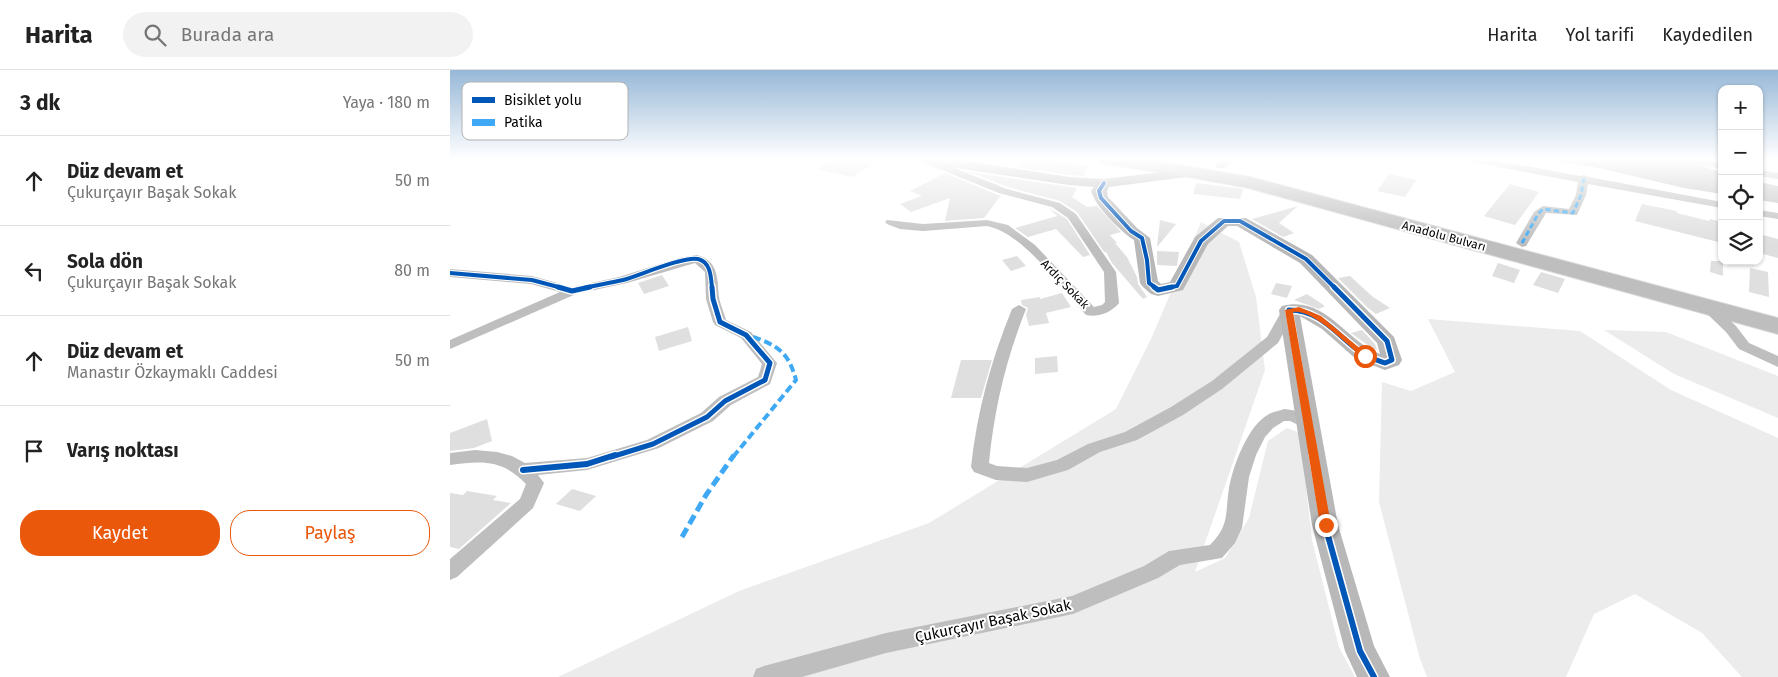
<!DOCTYPE html>
<html lang="tr">
<meta charset="utf-8">
<style>
body{margin:0;font-family:"Fira Sans",sans-serif;background:#f2f2f2;color:#222}
.controls{position:absolute;right:15px;top:15px;display:grid;overflow:hidden;border-radius:10px;box-shadow:0 1px 4px #0004}
.controls button{width:45px;height:45px;display:grid;place-items:center;padding:0;border:0;border-bottom:1px solid #e0e0e0;background:#fff;color:#222;font:25px sans-serif}
.stop{position:absolute;width:15px;height:15px;margin:-11px;border:4px solid #ea580c;border-radius:50%;background:#fff}
.stop.end{background:#ea580c;border-color:#fff;box-shadow:0 1px 5px #0008}
.list{margin:0;padding:0;list-style:none}
h2{display:flex;justify-content:space-between;align-items:center;height:65px;margin:0;padding:0 20px;font-size:21px}
h2 small{font-size:16px;font-weight:400;color:#767676}
.list li{display:grid;grid-template-columns:32px 1fr auto;gap:15px;align-items:center;box-sizing:border-box;height:90px;padding:0 20px;border-top:1px solid #e0e0e0}
.list b{display:block;font-size:19px;white-space:nowrap}
.list p{margin:0;font-size:16px;white-space:nowrap;color:#767676}
.list em{font-size:16px;font-style:normal;color:#767676}
.actions{display:flex;gap:10px;padding:15px 20px}
.actions a{flex:1;padding:11px 0;border:1px solid #ea580c;border-radius:20px;text-align:center;font-size:18px;color:#ea580c}
.actions .main{background:#ea580c;color:#fff}
.icon{flex:none;width:28px;height:28px;fill:none;stroke:currentColor;stroke-width:2;stroke-linecap:round;stroke-linejoin:round}
.map{position:relative;flex:none;width:1328px;height:607px;overflow:hidden}
header{display:flex;align-items:center;gap:30px;box-sizing:border-box;height:70px;padding:0 25px;background:#fff;border-bottom:1px solid #e0e0e0}
header strong{font-size:24px}
nav{display:flex;gap:28px;margin-inline-start:auto;font-size:18px}
.search{width:350px;height:45px;background:#f2f2f2;display:flex;align-items:center;gap:12px;box-sizing:border-box;padding:0 18px;border-radius:28px;color:#767676;font-size:19px}
main{display:flex}
aside{flex:1;background:#fff}
.map>svg:first-child{display:block}
</style>
<header>
<strong>Harita</strong>
<div class="search"><svg class="icon" aria-label="search" viewBox="0 0 24 24"><circle cx="10" cy="10" r="6"/><path d="M15 15l6 6"/></svg>Burada ara</div>
<nav><a>Harita</a><a>Yol tarifi</a><a>Kaydedilen</a></nav>
</header>
<main>
<aside>
<h2>3 dk<small>Yaya · 180 m</small></h2>
<ul class="list">
<li><svg class="icon" aria-label="ahead" viewBox="0 0 24 24"><path d="M12 20V5M6 11l6-6 6 6"/></svg><div><b>Düz devam et</b><p>Çukurçayır Başak Sokak</p></div><em>50 m</em></li>
<li><svg class="icon" aria-label="left" viewBox="0 0 24 24"><path d="M17 20v-9H6M10 6l-5 5 5 5"/></svg><div><b>Sola dön</b><p>Çukurçayır Başak Sokak</p></div><em>80 m</em></li>
<li><svg class="icon" aria-label="ahead" viewBox="0 0 24 24"><path d="M12 20V5M6 11l6-6 6 6"/></svg><div><b>Düz devam et</b><p>Manastır Özkaymaklı Caddesi</p></div><em>50 m</em></li>
<li><svg class="icon" aria-label="arrive" viewBox="0 0 24 24"><path d="M6 21V4h12l-3 4 3 4H6"/></svg><div><b>Varış noktası</b></div></li>
</ul>
<div class="actions"><a class="main">Kaydet</a><a>Paylaş</a></div>
</aside>
<div class="map">
<svg width="1328" height="607" viewBox="0 0 1328 607">
<rect width="100%" height="100%" fill="#fff"/>
<g fill="#ececec">
<polygon points="751,152 789,172 806,227 815,300 745,502 775,488 799,448 818,371 837,358 850,363 862,470 889,577 905,607 108,607 289,521 479,453 666,339 701,269"/>
<polygon points="978,249 1130,261 1221,320 1328,368 1328,607 1292,607 1252,563 1185,524 1144,544 1116,607 977,607 970,589 929,432 932,312 961,321 1005,302"/>
<polygon points="1154,260 1216,262 1328,306 1328,348 1224,304"/>
</g>
<g fill="#bfbfbf">
<polygon points="1091,89 1218,89 1236,92 1272,102 1272,124 1234,118 1149,98"/>
<polygon points="1309,112 1328,116 1328,133 1309,130"/>
</g>
<g fill="#dfdfdf">
<polygon points="387,89 432,89 402,107 366,99"/>
<polygon points="573,89 585,89 639,96 633,106 619,105 566,97"/>
<polygon points="519,102 627,118 622,127 637,137 647,136 671,162 660,165 667,173 665,173 677,187 687,207 688,214 697,227 693,229 662,193 656,182 654,182 627,142 610,131 558,117"/>
<polygon points="495,103 548,125 551,125 534,148 495,151 500,128 461,142 450,134 472,126 460,121"/>
<polygon points="939,104 966,110 955,127 927,121"/>
<polygon points="746,113 793,119 790,129 743,124"/>
<polygon points="1060,114 1089,122 1065,155 1034,146"/>
<polygon points="1192,134 1227,141 1227,143 1259,151 1260,149 1272,152 1272,173 1185,151"/>
<polygon points="848,136 829,153 844,163 833,167 802,149"/>
<polygon points="599,138 617,149 640,185 633,187 606,159 578,167 565,158 607,146"/>
<polygon points="710,150 726,154 707,177"/>
<polygon points="1309,164 1328,169 1328,188 1309,183"/>
<polygon points="707,181 729,182 727,196 707,195"/>
<polygon points="567,186 576,196 561,201 552,190"/>
<polygon points="1261,191 1273,191 1273,206 1260,202"/>
<polygon points="1048,193 1070,200 1064,213 1042,206"/>
<polygon points="1300,198 1318,202 1319,227 1299,222"/>
<polygon points="1091,202 1115,209 1108,223 1083,215"/>
<polygon points="212,205 219,216 194,224 188,213"/>
<polygon points="900,206 923,227 940,238 926,244 918,238 888,208"/>
<polygon points="826,213 842,216 837,228 821,224"/>
<polygon points="612,223 621,237 596,243 599,253 579,256 576,245 578,238 572,235 571,230 590,227 590,229"/>
<polygon points="857,224 875,236 869,239 844,230"/>
<polygon points="238,257 242,271 209,281 205,267"/>
<polygon points="912,260 925,274 927,280 919,276 901,263"/>
<polygon points="607,286 608,302 585,304 585,288"/>
<polygon points="511,290 542,290 531,328 501,328"/>
<polygon points="37,349 42,371 24,378 0,381 0,363"/>
<polygon points="122,419 146,426 130,441 106,434"/>
<polygon points="17,421 47,426 43,430 61,433 9,479 0,477 0,423 13,425"/>
</g>
<g fill="none" stroke-linecap="round" stroke-linejoin="round">
<g stroke="#dbdbdb" stroke-width="2">
<polygon id="highway" points="648,89 695,89 800,107 1328,248 1328,264 798,118 744,108 657,94 651,93"/>
</g>
<g fill="#bebebe" fill-rule="evenodd">
<path d="M471,89h11l75,30 53,14 16,11 40,58 3,31c-7,9 -21,15 -33,12 -24,-27 -63,-82 -99,-89l-64,5 -23,-2 -13,-5 -2,-2 2,-2 36,4 64,-4 21,5 27,20 59,62 8,-2 3,-3 -1,-30 -36,-54 -16,-11 -53,-14 -77,-31z"/>
<polygon points="775,89 788,89 774,98 766,98 766,94"/>
<polygon points="1017,89 1039,89 1130,106 1134,105 1139,107 1272,132 1272,138 1138,114 1136,125 1127,145 1096,143 1076,176 1072,177 1066,173 1084,142 1093,136 1119,139 1126,125 1128,112 1022,92"/>
<polygon points="1229,89 1251,89 1272,93 1272,99 1234,92"/>
<polygon points="1309,100 1328,103 1328,109 1309,106"/>
<polygon points="1309,140 1328,143 1328,149 1309,146"/>
<path d="M247,185c22,6 20,23 22,42 1,7 5,15 7,23l25,12 26,31 -7,21 -39,21 -18,16 -54,27 -72,22 -49,5 6,8 -11,25 -76,69 -7,3v-21l70,-60 6,-15c-24,-25 -44,-23 -76,-19v-12l25,-3 22,2 15,4 13,7 62,-5 60,-18 54,-27 18,-16 39,-20 4,-13 -21,-26 -26,-13 -2,-3 -7,-23 -1,-27 -10,-9 -68,20 -51,11 -126,55v-9l110,-48 -29,-8 -81,-7v-8l82,7 40,11 47,-10 60,-19z"/>
<polygon points="1257,233 1262,234 1286,256 1299,273 1328,286 1328,297 1289,279 1276,262 1250,237"/>
<path d="M569,235l7,4c-20,50 -32,101 -37,154l8,3 30,2 30,-8 31,-16 37,-12 46,-25 41,-26 55,-44 17,-30 5,-1 7,4 -18,33 -56,46 -39,26 -46,25 -37,12 -32,18 -41,12 -31,-2 -22,-8 -3,-5c6,-55 20,-107 41,-158z"/>
<path d="M834,339c11,1 27,5 33,15l-2,4 -6,2 -19,-9h-6l-11,7 -8,9 -9,18 -7,22 -7,51 -7,15 -13,15 -42,7 -22,13 -85,36 -187,39 -84,24h-49l3,-8 8,-3 122,-33 186,-37 72,-30 25,-15 41,-6c20,-20 15,-32 19,-57 4,-22 19,-63 40,-74 4,-2 10,-3 15,-5z"/>
</g>
<path fill="#b8b8b8" fill-rule="evenodd" d="M466,89h37l116,18 35,2 90,-11 5,1 2,3 -2,3 -5,1 -85,11 -2,4 1,6 29,31 13,10 8,43 3,3 9,-2 25,-45 23,-19h28l66,37 82,82 8,23 -3,5 -14,5 -29,-11 -34,-30 -22,-13 38,209 36,121 16,31h-33l-12,-26 -33,-126 -33,-215 3,-4c44,-11 63,35 98,48l-3,-11 -77,-80 -63,-37h-9l-20,18 -25,46 -25,6 -7,-2 -8,-7 -3,-4 -6,-43c-14,-9 -38,-33 -43,-49l3,-4 -25,-2 -146,-22z"/>
<use href="#highway" fill="#bebebe" fill-rule="evenodd"/>
<polyline stroke="#3fa9f5" stroke-width="3" stroke-dasharray="5.5 3" stroke-linecap="butt" points="1072,173 1088,144 1093,139 1123,143 1131,125 1134,108"/>
<path stroke="#3fa9f5" stroke-width="4" stroke-dasharray="8 4" stroke-linecap="butt" d="M283,387l63,-77c-8,-30 -20,-35 -48,-45"/>
<polyline stroke="#3fa9f5" stroke-width="5" stroke-dasharray="10 5" stroke-linecap="butt" points="232,467 256,425 284,385"/>
<g stroke="#fff" stroke-width="6">
<g id="cycleway-far2">
<polyline points="654,113 649,121 651,128 681,161 692,168 697,190 699,213 706,218"/>
<polyline points="0,203 82,210 112,218"/>
<path d="M134,218c13,-3 26,-5 39,-8 15,-4 61,-24 75,-21 13,3 13,19 14,29"/>
<polyline points="716,218 727,216 751,171 774,151 790,151 856,189 885,218"/>
</g>
</g>
<g stroke="#fff" stroke-width="8">
<g id="cycleway-far1">
<polyline points="108,217 122,221 140,217"/>
<polyline points="704,217 708,220 722,217"/>
<polyline points="161,387 203,374 257,347 275,331 315,310 320,293 296,265 270,252 263,229 262,217"/>
<path d="M864,387l-25,-147c33,0 49,27 74,44 6,4 15,6 22,9l7,-3 -5,-19 -53,-54"/>
</g>
</g>
<g stroke="#fff" stroke-width="9">
<g id="cycleway">
<polyline points="863,385 875,455 910,581 924,607"/>
<polyline points="73,400 137,394 165,385"/>
</g>
</g>
<use href="#cycleway-far2" stroke="#0057b8" stroke-width="4"/>
<use href="#cycleway-far1" stroke="#0057b8" stroke-width="5"/>
<use href="#cycleway" stroke="#0057b8" stroke-width="6"/>
</g>
<linearGradient id="sky" x2="0" y2="1"><stop stop-color="#97b8d8"/><stop offset="0.51" stop-color="#fff"/><stop offset="1" stop-color="#fff" stop-opacity="0"/></linearGradient>
<rect width="1328" height="174" fill="url(#sky)"/>
<path fill="#ea580c" d="M849,237l22,9 48,40 -7,1c-16,-13 -49,-48 -69,-45l38,213 -5,4 -6,-4 -35,-215z"/>
<g text-anchor="middle" dominant-baseline="central" stroke-width="4" stroke-linejoin="round" paint-order="stroke">
<g font-size="12" fill="#000" stroke="#fff">
<text transform="translate(994 166) rotate(15)">Anadolu Bulvarı</text>
<text transform="translate(615 214) rotate(46)">Ardıç Sokak</text>
</g>
<g font-size="15" fill="#000" stroke="#fff">
<text transform="translate(543 551) rotate(-12)">Çukurçayır Başak Sokak</text>
</g>
</g>
<rect x="12" y="12" width="166" height="58" rx="8" fill="#fff" stroke="#b2b2b2" stroke-width="1"/>
<rect x="22" y="27" width="23" height="6" fill="#0057b8"/>
<rect x="22" y="49" width="23" height="7" fill="#3fa9f5"/>
<g font-size="14" fill="#000">
<text x="54" y="35">Bisiklet yolu</text>
<text x="54" y="57">Patika</text>
</g>
</svg>
<div class="controls">
<button>+</button>
<button>−</button>
<button><svg class="icon" aria-label="locate" viewBox="0 0 24 24"><circle cx="12" cy="12" r="6"/><path d="M12 2v4M12 18v4M2 12h4M18 12h4"/></svg></button>
<button><svg class="icon" aria-label="layers" viewBox="0 0 24 24"><path d="M12 4l9 5-9 5-9-5zM3 14l9 5 9-5"/></svg></button>
</div>
<div class="stop" style="left:915px;top:286px"></div>
<div class="stop end" style="left:876px;top:455px"></div>
</div>
</main>
